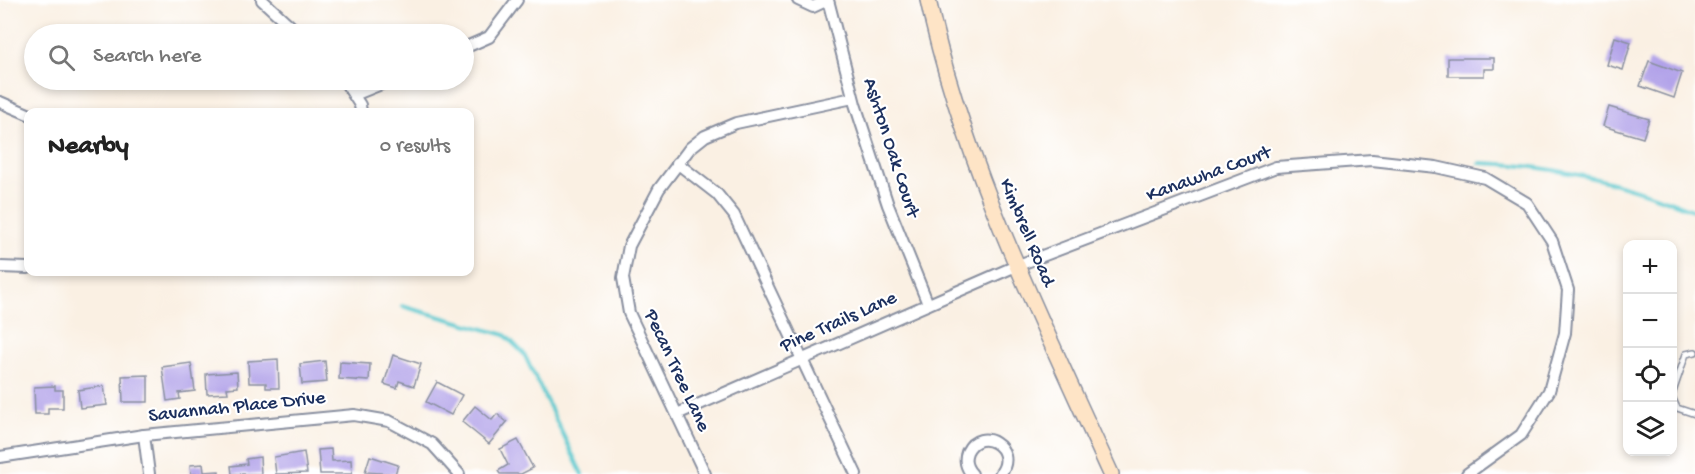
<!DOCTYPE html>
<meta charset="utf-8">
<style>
body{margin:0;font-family:"Gochi Hand",sans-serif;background:#f6f6f6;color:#222}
.controls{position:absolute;right:18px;bottom:18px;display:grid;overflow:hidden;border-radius:12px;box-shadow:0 3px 9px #0003}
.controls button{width:54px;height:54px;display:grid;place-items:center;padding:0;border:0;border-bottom:2px solid #e0e0e0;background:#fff;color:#222;font:30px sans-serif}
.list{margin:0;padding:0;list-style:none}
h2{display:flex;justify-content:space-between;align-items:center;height:78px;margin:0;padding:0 24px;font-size:26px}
h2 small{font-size:20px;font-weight:400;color:#767676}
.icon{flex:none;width:33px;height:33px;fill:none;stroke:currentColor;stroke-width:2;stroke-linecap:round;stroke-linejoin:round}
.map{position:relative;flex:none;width:1695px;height:474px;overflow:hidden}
.search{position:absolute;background:#fff;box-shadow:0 3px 9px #0003;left:24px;top:24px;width:450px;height:66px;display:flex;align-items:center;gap:15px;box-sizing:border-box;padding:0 21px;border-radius:33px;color:#767676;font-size:22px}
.panel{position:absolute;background:#fff;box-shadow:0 3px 9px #0003;left:24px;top:108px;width:450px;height:168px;border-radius:12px}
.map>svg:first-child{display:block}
</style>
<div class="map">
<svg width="1695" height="474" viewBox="0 0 1695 474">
<rect width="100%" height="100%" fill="#fff"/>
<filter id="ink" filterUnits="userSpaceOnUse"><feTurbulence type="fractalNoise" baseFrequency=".0167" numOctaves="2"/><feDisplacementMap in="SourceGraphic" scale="12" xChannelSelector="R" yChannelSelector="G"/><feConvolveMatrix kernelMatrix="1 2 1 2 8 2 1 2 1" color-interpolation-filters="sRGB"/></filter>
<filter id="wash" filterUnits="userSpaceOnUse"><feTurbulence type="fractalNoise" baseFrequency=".008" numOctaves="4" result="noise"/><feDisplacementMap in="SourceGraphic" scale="24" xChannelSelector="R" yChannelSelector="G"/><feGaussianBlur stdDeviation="1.35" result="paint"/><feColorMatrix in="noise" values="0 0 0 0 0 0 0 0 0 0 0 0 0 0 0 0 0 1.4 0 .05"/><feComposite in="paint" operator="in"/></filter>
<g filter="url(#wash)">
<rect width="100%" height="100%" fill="#faf0e3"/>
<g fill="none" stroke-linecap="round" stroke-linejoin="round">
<g stroke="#5cc9cf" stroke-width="4">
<path d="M1480,163c73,2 147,20 215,48"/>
<polyline points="402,306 505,335 524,354 582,474"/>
</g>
</g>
<g id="blocks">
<g fill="#af9fe8">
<polygon points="1615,37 1631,42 1623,70 1607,65"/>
<polygon points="1448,58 1494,58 1494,69 1484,69 1484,76 1448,76"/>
<polygon points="1649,61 1682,73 1674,98 1640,86"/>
<polygon points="1609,107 1649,119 1643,138 1603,126"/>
<polygon points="393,355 421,364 414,386 399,381 397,388 384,384"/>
<polygon points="278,359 279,388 266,388 266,383 249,383 248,361"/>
<polygon points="325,361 327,382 302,384 300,364"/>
<polygon points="340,362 370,364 369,381 339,379"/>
<polygon points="191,363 195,391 179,393 180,399 167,401 162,367"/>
<polygon points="237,372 238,387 227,388 228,393 207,394 206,374"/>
<polygon points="148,375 148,402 123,402 122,376"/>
<polygon points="437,382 462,395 451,415 426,402"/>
<polygon points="55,386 55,390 63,390 63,408 48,408 48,414 35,414 34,387"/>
<polygon points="104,386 107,405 80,408 78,390"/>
<polygon points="475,406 492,420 497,414 507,422 489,444 462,422"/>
<polygon points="518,440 533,468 521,474 500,474 498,471 508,465 500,449"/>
<polygon points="331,449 332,461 351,460 352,474 320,474 318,450"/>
<polygon points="304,452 307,473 276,474 274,457"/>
<polygon points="370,456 398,465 395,474 365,472"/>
<polygon points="260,457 261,474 232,474 231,466 247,464 246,459"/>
<polygon points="203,464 204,472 219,471 219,474 191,474 190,465"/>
</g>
</g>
</g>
<g filter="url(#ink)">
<use href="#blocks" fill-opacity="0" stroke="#8a90a0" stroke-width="1.5"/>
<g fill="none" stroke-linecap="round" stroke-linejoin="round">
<g stroke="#8a90a0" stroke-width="8">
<g id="lane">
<polyline points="1672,395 1686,354 1695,352"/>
<polyline points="1672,397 1677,408 1695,414"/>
</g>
</g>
<g stroke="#8a90a0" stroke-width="14">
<g id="street">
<polyline points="262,0 299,34"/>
<polyline points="798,0 813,7 828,0"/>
<polyline points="828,0 855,104 888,205 928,304"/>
<polyline points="464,48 489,37 517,0"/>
<polyline points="344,80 360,105 361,112"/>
<polyline points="354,95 391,80"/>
<polyline points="0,102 28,114"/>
<polyline points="677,163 717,194 734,215 856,474"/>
<polyline points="0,267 28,268"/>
<polyline points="677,414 1016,266 1276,167 1372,160 1436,167 1485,178 1527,203 1552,241 1568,290 1565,333 1549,391 1521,435 1467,474"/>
<polyline points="144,435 149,474"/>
<polyline points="0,457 144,435 354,415 389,421 432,444 459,474"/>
<polyline points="705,474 629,313 623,278 629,246 659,189 690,148 705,136 736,123 853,98"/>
<path d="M972,474c-6,-6 -8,-14 -5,-22 13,-28 53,-3 33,22"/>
</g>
</g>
<g stroke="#8a90a0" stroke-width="18">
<path id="secondary" d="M928,0c36,167 113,319 183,474"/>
</g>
<use href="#lane" stroke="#fff" stroke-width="5"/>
<use href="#street" stroke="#fff" stroke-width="10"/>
<use href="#secondary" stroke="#fee4c6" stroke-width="15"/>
</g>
</g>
<g text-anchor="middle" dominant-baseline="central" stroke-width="4.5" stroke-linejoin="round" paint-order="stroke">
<g font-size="20" fill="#1b2f5e" stroke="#fff">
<text transform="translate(890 148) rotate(72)">Ashton Oak Court</text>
<text transform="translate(1209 175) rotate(-20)">Kanawha Court</text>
<text transform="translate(1026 233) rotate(67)">Kimbrell Road</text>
<text transform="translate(839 323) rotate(-24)">Pine Trails Lane</text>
<text transform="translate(676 371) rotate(65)">Pecan Tree Lane</text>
<text transform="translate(237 408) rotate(-6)">Savannah Place Drive</text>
</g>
</g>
</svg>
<div class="controls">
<button>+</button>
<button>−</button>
<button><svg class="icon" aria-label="locate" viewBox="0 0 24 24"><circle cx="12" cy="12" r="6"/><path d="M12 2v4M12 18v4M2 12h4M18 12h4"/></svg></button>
<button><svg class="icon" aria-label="layers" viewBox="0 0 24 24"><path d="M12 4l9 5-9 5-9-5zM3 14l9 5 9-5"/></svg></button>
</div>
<div class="search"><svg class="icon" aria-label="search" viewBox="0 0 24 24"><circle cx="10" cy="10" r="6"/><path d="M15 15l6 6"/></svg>Search here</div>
<section class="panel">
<h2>Nearby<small>0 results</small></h2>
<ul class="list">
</ul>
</section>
</div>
